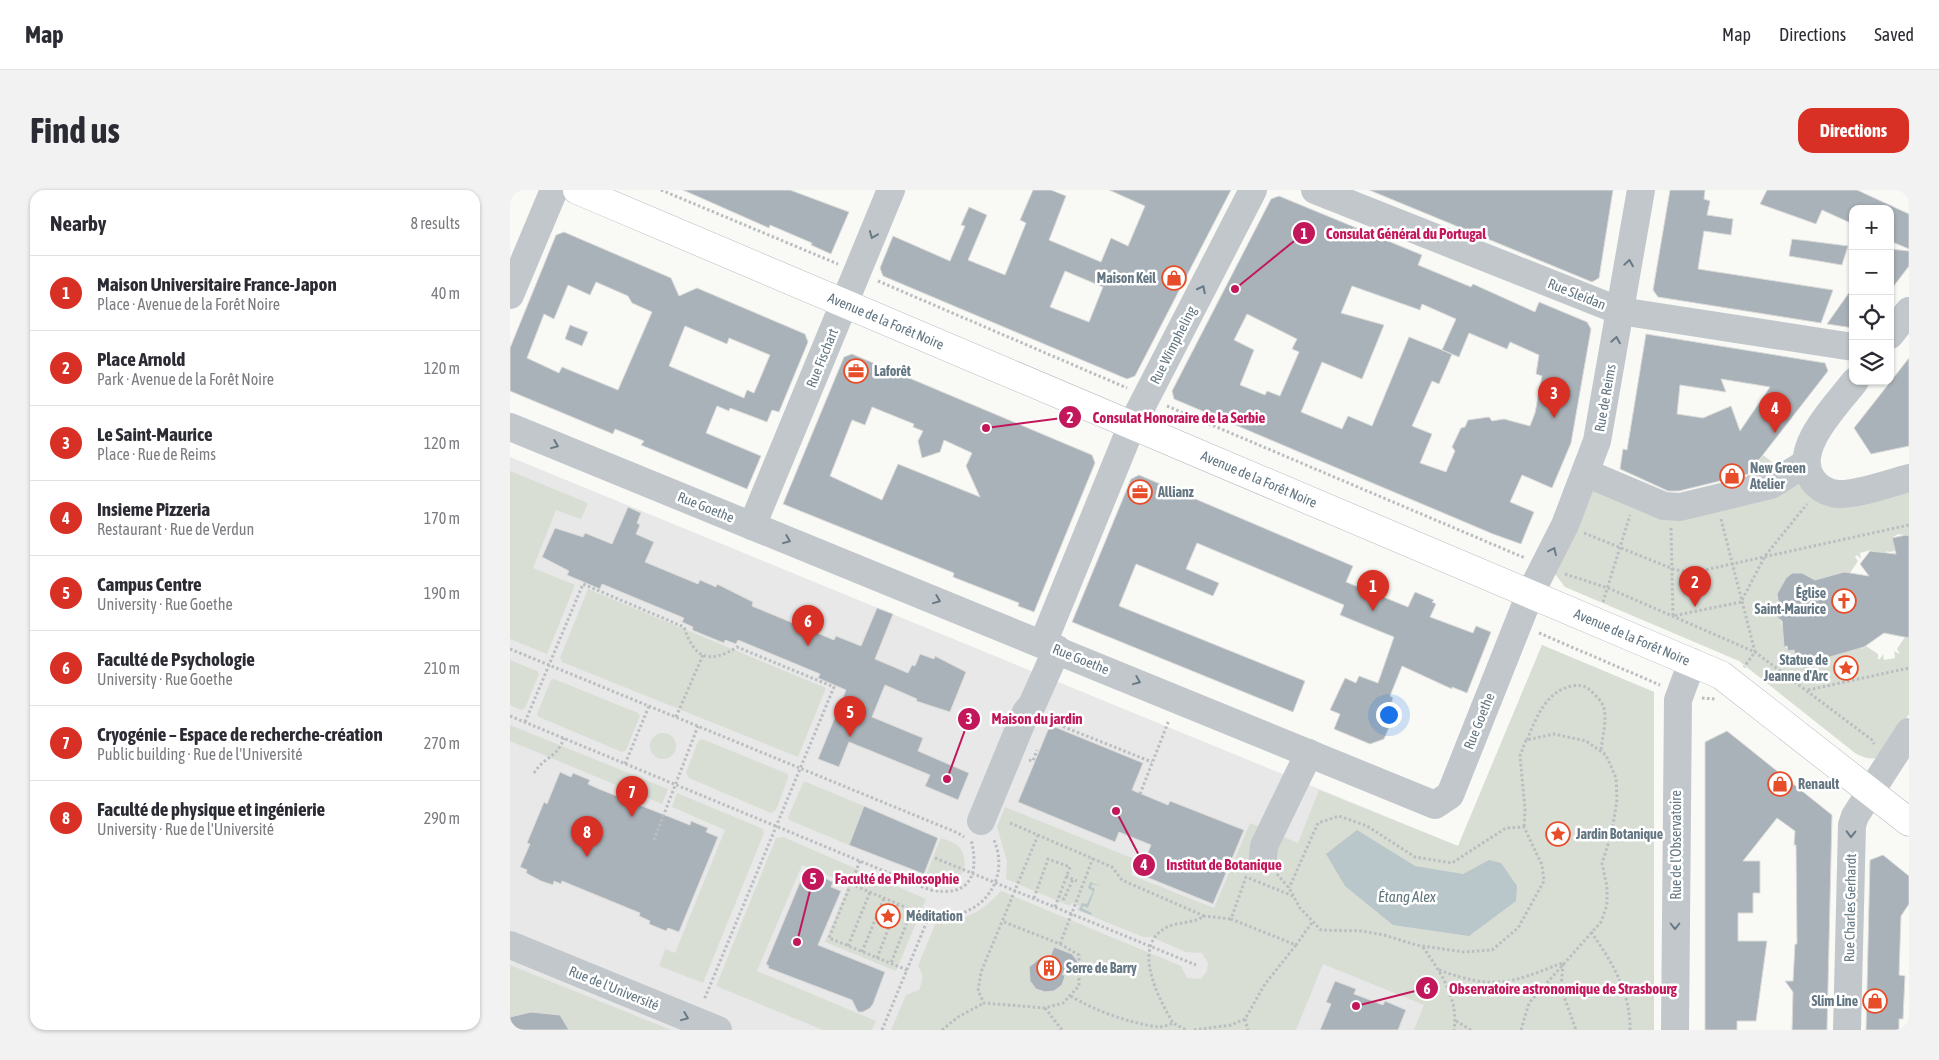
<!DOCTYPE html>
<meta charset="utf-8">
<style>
body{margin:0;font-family:"Asap Condensed",sans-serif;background:#f2f2f3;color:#2b2b33}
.controls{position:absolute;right:15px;top:15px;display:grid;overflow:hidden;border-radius:10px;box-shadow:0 1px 4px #0004}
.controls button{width:45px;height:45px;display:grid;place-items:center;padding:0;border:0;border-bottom:1px solid #e1e1e2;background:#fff;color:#2b2b33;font:25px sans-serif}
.you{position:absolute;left:878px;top:524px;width:18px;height:18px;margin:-12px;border:4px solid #fff;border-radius:50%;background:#1a73e8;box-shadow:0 0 0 8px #1a73e833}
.badge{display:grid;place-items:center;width:32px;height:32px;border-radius:50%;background:#d93025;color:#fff;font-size:16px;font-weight:700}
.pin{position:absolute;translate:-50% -41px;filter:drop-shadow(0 1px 2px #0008)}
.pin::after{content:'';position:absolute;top:26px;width:18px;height:15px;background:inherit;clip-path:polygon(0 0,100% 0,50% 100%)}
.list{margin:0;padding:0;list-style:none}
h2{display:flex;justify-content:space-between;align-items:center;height:65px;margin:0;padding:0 20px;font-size:21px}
h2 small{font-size:16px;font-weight:400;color:#7c7c81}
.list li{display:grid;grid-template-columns:32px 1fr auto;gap:15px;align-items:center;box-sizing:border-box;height:75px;padding:0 20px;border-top:1px solid #e1e1e2}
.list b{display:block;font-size:19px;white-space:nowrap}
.list p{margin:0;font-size:16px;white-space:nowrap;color:#7c7c81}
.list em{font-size:16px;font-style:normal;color:#7c7c81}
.icon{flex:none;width:28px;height:28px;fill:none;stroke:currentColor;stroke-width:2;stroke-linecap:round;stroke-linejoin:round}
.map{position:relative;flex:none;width:1399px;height:840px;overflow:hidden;border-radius:15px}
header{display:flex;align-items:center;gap:30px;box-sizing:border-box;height:70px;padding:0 25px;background:#fff;border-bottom:1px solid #e1e1e2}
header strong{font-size:24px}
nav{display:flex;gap:28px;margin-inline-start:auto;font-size:18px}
.intro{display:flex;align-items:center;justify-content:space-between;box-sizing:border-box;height:120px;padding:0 30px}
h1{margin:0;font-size:35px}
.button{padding:12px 22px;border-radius:15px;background:#d93025;color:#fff;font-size:18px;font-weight:700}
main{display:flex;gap:30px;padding:0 30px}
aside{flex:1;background:#fff;border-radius:15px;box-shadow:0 1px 4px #0004}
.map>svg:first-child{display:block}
</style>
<header>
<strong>Map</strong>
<nav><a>Map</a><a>Directions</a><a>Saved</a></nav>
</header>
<div class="intro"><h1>Find us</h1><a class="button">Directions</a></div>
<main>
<aside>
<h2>Nearby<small>8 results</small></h2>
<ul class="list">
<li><span class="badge">1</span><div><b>Maison Universitaire France-Japon</b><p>Place · Avenue de la Forêt Noire</p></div><em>40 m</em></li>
<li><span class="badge">2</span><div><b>Place Arnold</b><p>Park · Avenue de la Forêt Noire</p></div><em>120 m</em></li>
<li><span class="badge">3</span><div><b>Le Saint-Maurice</b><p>Place · Rue de Reims</p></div><em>120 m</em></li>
<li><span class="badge">4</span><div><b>Insieme Pizzeria</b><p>Restaurant · Rue de Verdun</p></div><em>170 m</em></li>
<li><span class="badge">5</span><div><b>Campus Centre</b><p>University · Rue Goethe</p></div><em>190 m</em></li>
<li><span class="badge">6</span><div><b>Faculté de Psychologie</b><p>University · Rue Goethe</p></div><em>210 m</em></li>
<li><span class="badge">7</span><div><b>Cryogénie – Espace de recherche-création</b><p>Public building · Rue de l'Université</p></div><em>270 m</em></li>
<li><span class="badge">8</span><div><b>Faculté de physique et ingénierie</b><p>University · Rue de l'Université</p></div><em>290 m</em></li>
</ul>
</aside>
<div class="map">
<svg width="1399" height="840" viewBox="0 0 1399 840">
<rect width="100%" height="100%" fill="#f9f9f6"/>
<polygon fill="#e7e8e7" points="0,267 948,656 1032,455 1144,502 1144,840 0,840"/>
<g fill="#d9ded5">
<path d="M1253,265l32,25 16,18 9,3 89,-15v50l-11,-2 -6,4 8,12 -11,2 -2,-1 -1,2 -9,3v-5h-2l-3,5 -1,-6 -11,3 1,6 -4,-4 -2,2 3,4 -8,12 -16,2 -11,5 -3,-2v2l-4,2 -17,-7v-2l-9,1 -8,11 3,3 -6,17 -3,2v3l3,-1 6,38 12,6 6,16 27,-11 -1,-5 22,-2 2,-3 8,-2 1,3 4,-3 12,8v5h2l3,-5 1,6 11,-2 -1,-7 6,3 -3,-5 8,-12 4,1v76l-27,42c-9,5 -19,2 -27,-3l-116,-92 -174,-74 -10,-13 39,-105 72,31 75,-16z"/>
<polygon points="0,281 78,313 71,329 46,320 23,378 65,395 37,464 0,449"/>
<polygon points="78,399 316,498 288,567 52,472 50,468"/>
<path d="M1032,455l112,47v338h-240l10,-25 -101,-41 -27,66h-405l15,-35 13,-5c4,-10 5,-15 -1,-24l19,-46c28,2 46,-9 64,-29l180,75 6,12 14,1 6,-8 1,-8 -6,-10 -16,-1 -35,-15h-8l-66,-27 2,-4 -7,-3 -2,3 -64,-27 1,-18 -10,-34 8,-20 132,53 -6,15 83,33 36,-85 48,20 21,-53 139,56z"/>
<polygon points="0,470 27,481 29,484 15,518 11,520 0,515"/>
<polygon points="44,489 128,523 130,526 116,560 112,562 29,527 27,524 41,490"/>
<polygon points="0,535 158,599 152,614 0,551"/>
<circle cx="153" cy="556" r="13"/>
<polygon points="192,549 278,584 278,588 266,620 261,623 179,588 176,583 188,551"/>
<polygon points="296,592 354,616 339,655 279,630 278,627 293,593"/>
<polygon points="167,603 253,639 254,643 193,793 149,776 155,759 165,763 215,640 162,617"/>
<polygon points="273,647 416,709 386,781 315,752 339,694 292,675 247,781 366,831 362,840 313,840 206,796 266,648"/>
<path d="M431,648c5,2 13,4 17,8 12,12 7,34 -10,37 -8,1 -16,-3 -23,-6z"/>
<polygon points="0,775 161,840 0,840"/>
</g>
<g fill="#b9c6ca">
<polygon points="847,640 905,676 953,684 979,670 991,673 1007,696 1006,711 959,746 883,735 835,696 816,664"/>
<polygon points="580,692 591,696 582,694 581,697 585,699 578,718 573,716 572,718 582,723 581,725 569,720 572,713 577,714 583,701 578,698"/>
</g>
<g fill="#a9b2b8" stroke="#dbdbd9" fill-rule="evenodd">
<polygon points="173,0 280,0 339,22 321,64 301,55 302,53 260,35 259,38"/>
<path d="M523,0h18l15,6 -17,44 52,22 10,-24 17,8 17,-40 -36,-16h122l-96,186 -8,3 -244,-103 -3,-8 13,-32 57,25 15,-35 -4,-1 8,-18 18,8 -19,45 37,15 21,-52 -6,-3zM555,81l38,16 -14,35 -39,-15z"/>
<polygon points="859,0 1103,0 1089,88 1082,92"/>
<polygon points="1160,0 1195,0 1194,9 1200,11 1197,25 1223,29 1221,45 1194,41 1188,79 1323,100 1311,133 1148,107 1143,100"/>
<polygon points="1257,0 1347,0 1399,24 1399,59 1380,51 1380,19 1343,19 1343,34 1312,20 1306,34 1250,14"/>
<path d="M769,6l143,59 -4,10 29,12 24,10 2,-3 62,28 4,-10 48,20 4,7 -20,114 -19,45 -30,-13 -12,27 24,10 -13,32 -28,-10 -319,-135 -2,-8 99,-192zM842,96l68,24 2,-6 34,15 -14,31 17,7 10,-24 38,16 3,-7 29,13 -3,19 6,2 -7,37 -5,13 -26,-7 -12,2 -3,-4 -21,3 -3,7 -4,1 -9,19 3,4 -9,21 -26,-9 12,-29 -20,-8 20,-45 7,3 13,-30 -43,-17 -37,89 -24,-10 -6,13 -41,-17 21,-50 40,17 22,-54 -43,-12zM737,124l50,25 -5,10 7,3 -19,44 -13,-5 -2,4 -25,-10 14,-35 -20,-10z"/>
<path d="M54,42l107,46 8,18 18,-8 108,46 3,8 -29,70 -7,-2 -5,12 -37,-14 -1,3 -12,-5 -11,27 55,23 -14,33 -106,-44 3,-4 -29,-12 -2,5 -103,-43v-43l46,-113zM86,92l32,14 4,7 20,9 -34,78 -56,-23 -3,6 -32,-15 17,-44 10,5 14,-34 22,10zM175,136l42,18 2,-6 41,17 -16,38 -7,-3 -3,8 -75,-32z"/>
<polygon points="1282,49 1299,51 1338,56 1332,75 1279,66"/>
<polygon points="1380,59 1399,61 1399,76 1380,101"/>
<polygon points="1343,97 1343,138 1317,134"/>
<polygon points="60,135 78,142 72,156 55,149"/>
<path d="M1136,144l179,29 3,8 -80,103 -69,17h-11l-48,-22 3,-20 4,1zM1211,189l49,8 -30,44 -9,-25 -28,12 -26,-4 3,-29 46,7z"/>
<path d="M342,164l240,101 3,8 -61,149 -16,-6 1,-3 -66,-26 1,-4 -171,-69 61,-147zM362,217l42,17 -1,3 10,4 -5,10 4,17 18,-6 4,-12 28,13 -6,13 14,31 -82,-33 -16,36 -52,-24 22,-56 13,5z"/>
<polygon points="1399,168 1399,256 1361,264 1344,238"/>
<polygon points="629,285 843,376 836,392 898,417 905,402 924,410 922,412 926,414 920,427 963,443 966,436 981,442 957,503 942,497 942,499 892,476 880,506 883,508 879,521 885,523 874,549 860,554 824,539 830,524 820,520 835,488 846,493 849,486 868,493 884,447 830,425 834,415 687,353 676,379 709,393 703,406 626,374 609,416 795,491 783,522 562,432 621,289"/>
<polygon points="118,317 131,323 127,333 130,335 126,344 144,352 135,372 188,394 190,390 206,397 207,394 243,412 242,416 324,450 326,446 351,456 367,418 383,424 365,469 398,483 402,475 405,476 410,464 424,469 425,466 456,482 440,522 406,511 407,509 375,495 362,527 413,548 408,561 459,583 448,610 415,596 420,585 339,552 329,577 308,569 336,500 308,488 310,484 228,450 226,454 215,450 214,453 182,440 183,437 172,432 174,428 92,394 90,399 57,385 59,381 32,367 45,338 73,347 75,343 102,354"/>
<polygon points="1396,345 1399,346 1399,448 1374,443 1354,457 1320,467 1316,469 1317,474 1293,479 1292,475 1287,476 1284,460 1278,461 1277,456 1274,457 1272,431 1267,427 1266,417 1269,416 1267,404 1276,388 1282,383 1292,383 1305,390 1334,382 1359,386 1350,374 1360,361 1386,364 1382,348"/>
<polygon points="540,535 633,573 622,600 658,615 660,611 734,640 703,714 629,684 641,655 609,642 605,652 508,612"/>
<polygon points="1217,541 1322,625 1317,840 1282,840 1283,802 1275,791 1283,791 1285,754 1287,754 1286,655 1284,655 1285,641 1267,628 1233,671 1250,671 1250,703 1243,703 1243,723 1228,723 1228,751 1257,751 1246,831 1227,831 1227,840 1195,840 1195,552"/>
<polygon points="50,582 61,587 63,583 80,590 78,594 89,599 180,635 181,631 198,638 196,642 208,647 169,742 158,738 156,741 139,734 140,731 129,726 130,723 52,691 51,694 44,691 43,695 31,691 16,683 17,680 10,677 20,654 17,653 34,612 37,614"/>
<polygon points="354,616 428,648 414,684 339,655"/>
<polygon points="1373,665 1399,686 1399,714 1391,726 1389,785 1395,786 1393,829 1389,829 1389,840 1356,840 1360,670"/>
<polygon points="306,684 323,692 321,697 331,701 308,755 375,782 363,814 360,818 353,822 348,822 342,810 258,778 259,776 256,774 293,685 304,689"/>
<polygon points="544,757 562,764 568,772 552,784 555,786 552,795 544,801 535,802 526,799 520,791 519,777 530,768 540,767"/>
<polygon points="825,791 846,799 844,804 873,815 875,811 896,820 888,840 810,840 821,814 816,812"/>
<polygon points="21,822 50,825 59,840 0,840 0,827"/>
</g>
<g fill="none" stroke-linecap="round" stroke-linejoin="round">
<g stroke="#b5bbbf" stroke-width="29">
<polyline id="major" points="67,0 1211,485 1399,632"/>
</g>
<g stroke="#babec1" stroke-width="3" stroke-dasharray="2.5 2.5" stroke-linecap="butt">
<polyline points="151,0 328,74"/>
<polyline points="368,91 617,198"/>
<polyline points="657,216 1015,368"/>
<polyline points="1211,329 1245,462 1234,477"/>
<polyline points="1161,338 1163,426 1231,412 1255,366 1297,314"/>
<polyline points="1074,343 1163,379 1181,383 1399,335"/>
<polyline points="1055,384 1098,398 1245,462 1362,550 1364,554"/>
<polyline points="1093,412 1120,325"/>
<polyline points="1029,443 1150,495"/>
<polyline points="0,459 448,643 454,647"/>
<polyline points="1298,500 1399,478"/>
<polyline points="1192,508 1205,509"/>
<path d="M0,526l420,174c38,7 49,-12 42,-47l-3,-2"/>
<polyline points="166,527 193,465"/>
<polyline points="539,531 642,572"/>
<path d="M15,532l58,-138 101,43c10,31 25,38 53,20l97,40 -130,313"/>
<path d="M1017,550c9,-22 19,-49 45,-54 8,-1 12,-1 18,4 5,5 12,11 14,18 3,13 -2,30 -3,43"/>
<polyline points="519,570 523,571 527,560"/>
<polyline points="115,574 139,516"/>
<path d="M24,583c11,-17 23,-15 30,-35"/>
<polyline points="630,604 659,530"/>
<path d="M500,633l102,44 10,13 82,36c-9,7 -26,6 -37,11 -37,19 -8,72 6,96"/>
<polyline points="144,650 188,536"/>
<polyline points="425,668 686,775"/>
<polyline points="350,671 319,748 397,780"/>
<polyline points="767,684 779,698 790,718 811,740 852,741 874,745 906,755 954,762 982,760 1008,738 1034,691 1032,675 1014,637 996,638 942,673 905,667 857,636 829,626 808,633 779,698"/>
<polyline points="556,686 567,691"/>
<polyline points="341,694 402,720 381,773"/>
<polyline points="548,706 554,709 563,689"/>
<polyline points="783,706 736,687 721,729 786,755 803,731"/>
<polyline points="524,708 538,669 560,677 545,717"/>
<polyline points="693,726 721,729"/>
<polyline points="494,732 550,754 569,765 569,796 553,813 535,818 474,813 468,801 471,782 528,645"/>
<path d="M1081,742c21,29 40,62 39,98"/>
<polyline points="550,754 583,668"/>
<polyline points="338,756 360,702"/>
<path d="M913,757c17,25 36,51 31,83"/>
<polyline points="352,762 374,708"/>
<polyline points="367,768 388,714"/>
<polyline points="1053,774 1051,798 1066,840"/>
<path d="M929,780c55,20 70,14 123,-7"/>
<path d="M561,806c21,14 62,28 87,31 5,0 10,-2 15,-4l13,7"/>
<polyline points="535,818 552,840"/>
<polyline points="735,829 738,840"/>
<polyline points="946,831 961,840"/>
<path d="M372,840l48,-116c7,0 16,2 24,1 37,-7 55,-44 39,-77"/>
<polyline points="432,840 448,827 474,813"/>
<polyline points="684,840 721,835 735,829 755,794 786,755"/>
<polyline points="1011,840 1019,813 1091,732 1097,715 1097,697 1092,673 1102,642 1107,609 1106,588 1096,565 1076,551 1044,544 1016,550 1010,566 1015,619 1014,637"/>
</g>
<g stroke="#c2c7cb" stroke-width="28">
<polyline points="805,0 1110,121 1343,157"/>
<polyline points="0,105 44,0"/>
<polyline points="1380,145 1399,121"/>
<path d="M1345,191c-18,24 -64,68 -43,98 6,9 16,14 26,15 20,1 51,-11 71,-16"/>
<polyline points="0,237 925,615 940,605 1020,404 1055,335 1087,251 1131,0"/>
<polyline points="1076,283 1154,316 1170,317 1261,295 1296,273"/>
<polyline points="242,336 381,0"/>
<polyline points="533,453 622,235 743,0"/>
<polyline points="471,631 516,522 522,515 547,459"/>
<polyline points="753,667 754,656 799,563"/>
<polyline points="0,755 208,840"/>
<polyline points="1165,840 1168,510 1182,472"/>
<polyline points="1337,840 1342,635 1345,626 1399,542"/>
</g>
<use href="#major" stroke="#fff" stroke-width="28"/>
</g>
<defs><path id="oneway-chevron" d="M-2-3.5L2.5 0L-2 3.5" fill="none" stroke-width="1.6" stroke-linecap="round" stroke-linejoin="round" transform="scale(1.25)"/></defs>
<g stroke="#687a86">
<use href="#oneway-chevron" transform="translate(363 45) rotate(112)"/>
<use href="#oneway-chevron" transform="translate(1119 73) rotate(-81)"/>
<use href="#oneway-chevron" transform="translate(692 99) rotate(-63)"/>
<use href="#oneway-chevron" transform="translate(1106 150) rotate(-80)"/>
<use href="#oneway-chevron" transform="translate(45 255) rotate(22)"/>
<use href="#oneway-chevron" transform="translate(277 350) rotate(22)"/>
<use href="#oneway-chevron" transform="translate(1043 361) rotate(-65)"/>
<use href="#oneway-chevron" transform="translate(427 410) rotate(22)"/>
<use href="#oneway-chevron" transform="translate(627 491) rotate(22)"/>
<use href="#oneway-chevron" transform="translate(1341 644) rotate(91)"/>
<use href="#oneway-chevron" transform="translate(1165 736) rotate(90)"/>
<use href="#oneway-chevron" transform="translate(175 827) rotate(22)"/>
</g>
<defs>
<g id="shop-ring" transform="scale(1.25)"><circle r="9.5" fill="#fff" stroke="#e74d28" stroke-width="1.5"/><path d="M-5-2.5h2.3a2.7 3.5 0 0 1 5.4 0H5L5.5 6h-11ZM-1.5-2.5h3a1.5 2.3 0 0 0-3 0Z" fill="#e74d28"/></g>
<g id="office-ring" transform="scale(1.25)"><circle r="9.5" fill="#fff" stroke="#e74d28" stroke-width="1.5"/><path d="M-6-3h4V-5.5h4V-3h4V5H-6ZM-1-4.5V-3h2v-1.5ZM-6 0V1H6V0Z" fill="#e74d28"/></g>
<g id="church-ring" transform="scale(1.25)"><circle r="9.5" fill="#fff" stroke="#e74d28" stroke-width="1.5"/><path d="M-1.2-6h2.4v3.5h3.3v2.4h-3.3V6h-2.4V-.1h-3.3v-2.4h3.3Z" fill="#e74d28"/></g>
<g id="sight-ring" transform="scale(1.25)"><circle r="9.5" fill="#fff" stroke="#e74d28" stroke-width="1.5"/><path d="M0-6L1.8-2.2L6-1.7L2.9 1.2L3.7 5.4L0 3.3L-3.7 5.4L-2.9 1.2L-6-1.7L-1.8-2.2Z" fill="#e74d28"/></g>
<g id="building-ring" transform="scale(1.25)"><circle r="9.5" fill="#fff" stroke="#e74d28" stroke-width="1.5"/><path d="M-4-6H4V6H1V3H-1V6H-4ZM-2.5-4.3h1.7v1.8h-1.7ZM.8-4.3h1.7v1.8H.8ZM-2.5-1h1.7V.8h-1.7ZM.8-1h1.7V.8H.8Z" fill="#e74d28"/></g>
</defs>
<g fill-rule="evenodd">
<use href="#shop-ring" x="664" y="88"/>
<use href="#office-ring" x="346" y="181"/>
<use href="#shop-ring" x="1222" y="286"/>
<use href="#office-ring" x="630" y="302"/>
<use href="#church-ring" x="1334" y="411"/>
<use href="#sight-ring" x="1336" y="478"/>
<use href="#shop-ring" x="1270" y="594"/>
<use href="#sight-ring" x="1048" y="644"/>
<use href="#sight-ring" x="378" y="726"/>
<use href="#building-ring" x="539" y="778"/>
<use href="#shop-ring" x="1365" y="811"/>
</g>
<g text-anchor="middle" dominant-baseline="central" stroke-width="5" stroke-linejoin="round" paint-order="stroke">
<g font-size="14" font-weight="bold" fill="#637682" stroke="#fff" text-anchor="start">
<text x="646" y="88" text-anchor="end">Maison Keil</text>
<text x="364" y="181">Laforêt</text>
<text x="1240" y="278">New Green<tspan x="1240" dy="16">Atelier</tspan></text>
<text x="648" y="302">Allianz</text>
<text x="1316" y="403" text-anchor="end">Église<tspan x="1316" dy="16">Saint-Maurice</tspan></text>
<text x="1318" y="470" text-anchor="end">Statue de<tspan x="1318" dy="16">Jeanne d'Arc</tspan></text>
<text x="1288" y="594">Renault</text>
<text x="1066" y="644">Jardin Botanique</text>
<text x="396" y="726">Méditation</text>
<text x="556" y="778">Serre de Barry</text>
<text x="1348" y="811" text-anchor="end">Slim Line</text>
</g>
<g font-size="14" fill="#637682" stroke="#fff">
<text transform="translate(1067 104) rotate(22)">Rue Sleidan</text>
<text transform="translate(376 131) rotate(23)">Avenue de la Forêt Noire</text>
<text transform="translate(663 155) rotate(-63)">Rue Wimpheling</text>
<text transform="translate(312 168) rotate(-68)">Rue Fischart</text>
<text transform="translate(1095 208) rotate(-80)">Rue de Reims</text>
<text transform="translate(749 289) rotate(23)">Avenue de la Forêt Noire</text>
<text transform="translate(196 317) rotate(22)">Rue Goethe</text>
<text transform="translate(1122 447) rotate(23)">Avenue de la Forêt Noire</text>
<text transform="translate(571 469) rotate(22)">Rue Goethe</text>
<text transform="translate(969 531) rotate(-68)">Rue Goethe</text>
<text transform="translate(1166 655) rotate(-90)">Rue de l'Observatoire</text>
<text transform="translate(1340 718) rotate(-89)">Rue Charles Gerhardt</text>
<text transform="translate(104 798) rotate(22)">Rue de l'Université</text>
</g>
<g font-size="15" font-style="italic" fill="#5e757c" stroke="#fff">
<text x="897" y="706">Étang Alex</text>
</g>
</g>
<path fill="none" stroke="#c2185b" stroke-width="2" d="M725 99L794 43M476 238L560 227M437 589L459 529M606 621L634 675M287 752L303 689M846 816L917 798"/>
<g fill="#c2185b" stroke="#fff" stroke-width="2">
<circle cx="725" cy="99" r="5"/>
<circle cx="476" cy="238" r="5"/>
<circle cx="437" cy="589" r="5"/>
<circle cx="606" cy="621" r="5"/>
<circle cx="287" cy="752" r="5"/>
<circle cx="846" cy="816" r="5"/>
<circle cx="794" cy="43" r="12"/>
<circle cx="560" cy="227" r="12"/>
<circle cx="459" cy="529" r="12"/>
<circle cx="634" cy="675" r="12"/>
<circle cx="303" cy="689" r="12"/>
<circle cx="917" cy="798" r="12"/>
</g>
<g font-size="15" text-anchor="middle" font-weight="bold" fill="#fff">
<text x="794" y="49">1</text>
<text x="560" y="233">2</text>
<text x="459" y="534">3</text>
<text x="634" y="680">4</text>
<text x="303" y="694">5</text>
<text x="917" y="804">6</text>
</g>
<g font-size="15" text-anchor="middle" font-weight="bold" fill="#c2185b" stroke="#fff" stroke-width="5" stroke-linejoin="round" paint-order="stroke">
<text x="896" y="49">Consulat Général du Portugal</text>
<text x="669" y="233">Consulat Honoraire de la Serbie</text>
<text x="527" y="534">Maison du jardin</text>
<text x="714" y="680">Institut de Botanique</text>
<text x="387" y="694">Faculté de Philosophie</text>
<text x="1053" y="804">Observatoire astronomique de Strasbourg</text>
</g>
</svg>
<div class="controls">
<button>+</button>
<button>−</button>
<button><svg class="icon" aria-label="locate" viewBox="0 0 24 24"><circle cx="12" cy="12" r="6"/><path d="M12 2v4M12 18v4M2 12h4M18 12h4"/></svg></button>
<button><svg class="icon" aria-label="layers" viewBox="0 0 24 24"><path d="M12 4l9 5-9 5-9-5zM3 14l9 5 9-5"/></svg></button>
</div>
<div class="you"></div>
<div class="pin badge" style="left:863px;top:421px">1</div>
<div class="pin badge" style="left:1185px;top:417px">2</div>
<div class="pin badge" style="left:1044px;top:228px">3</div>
<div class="pin badge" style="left:1265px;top:243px">4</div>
<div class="pin badge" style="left:340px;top:547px">5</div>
<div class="pin badge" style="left:298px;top:456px">6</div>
<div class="pin badge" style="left:122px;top:627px">7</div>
<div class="pin badge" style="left:77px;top:667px">8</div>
</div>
</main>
